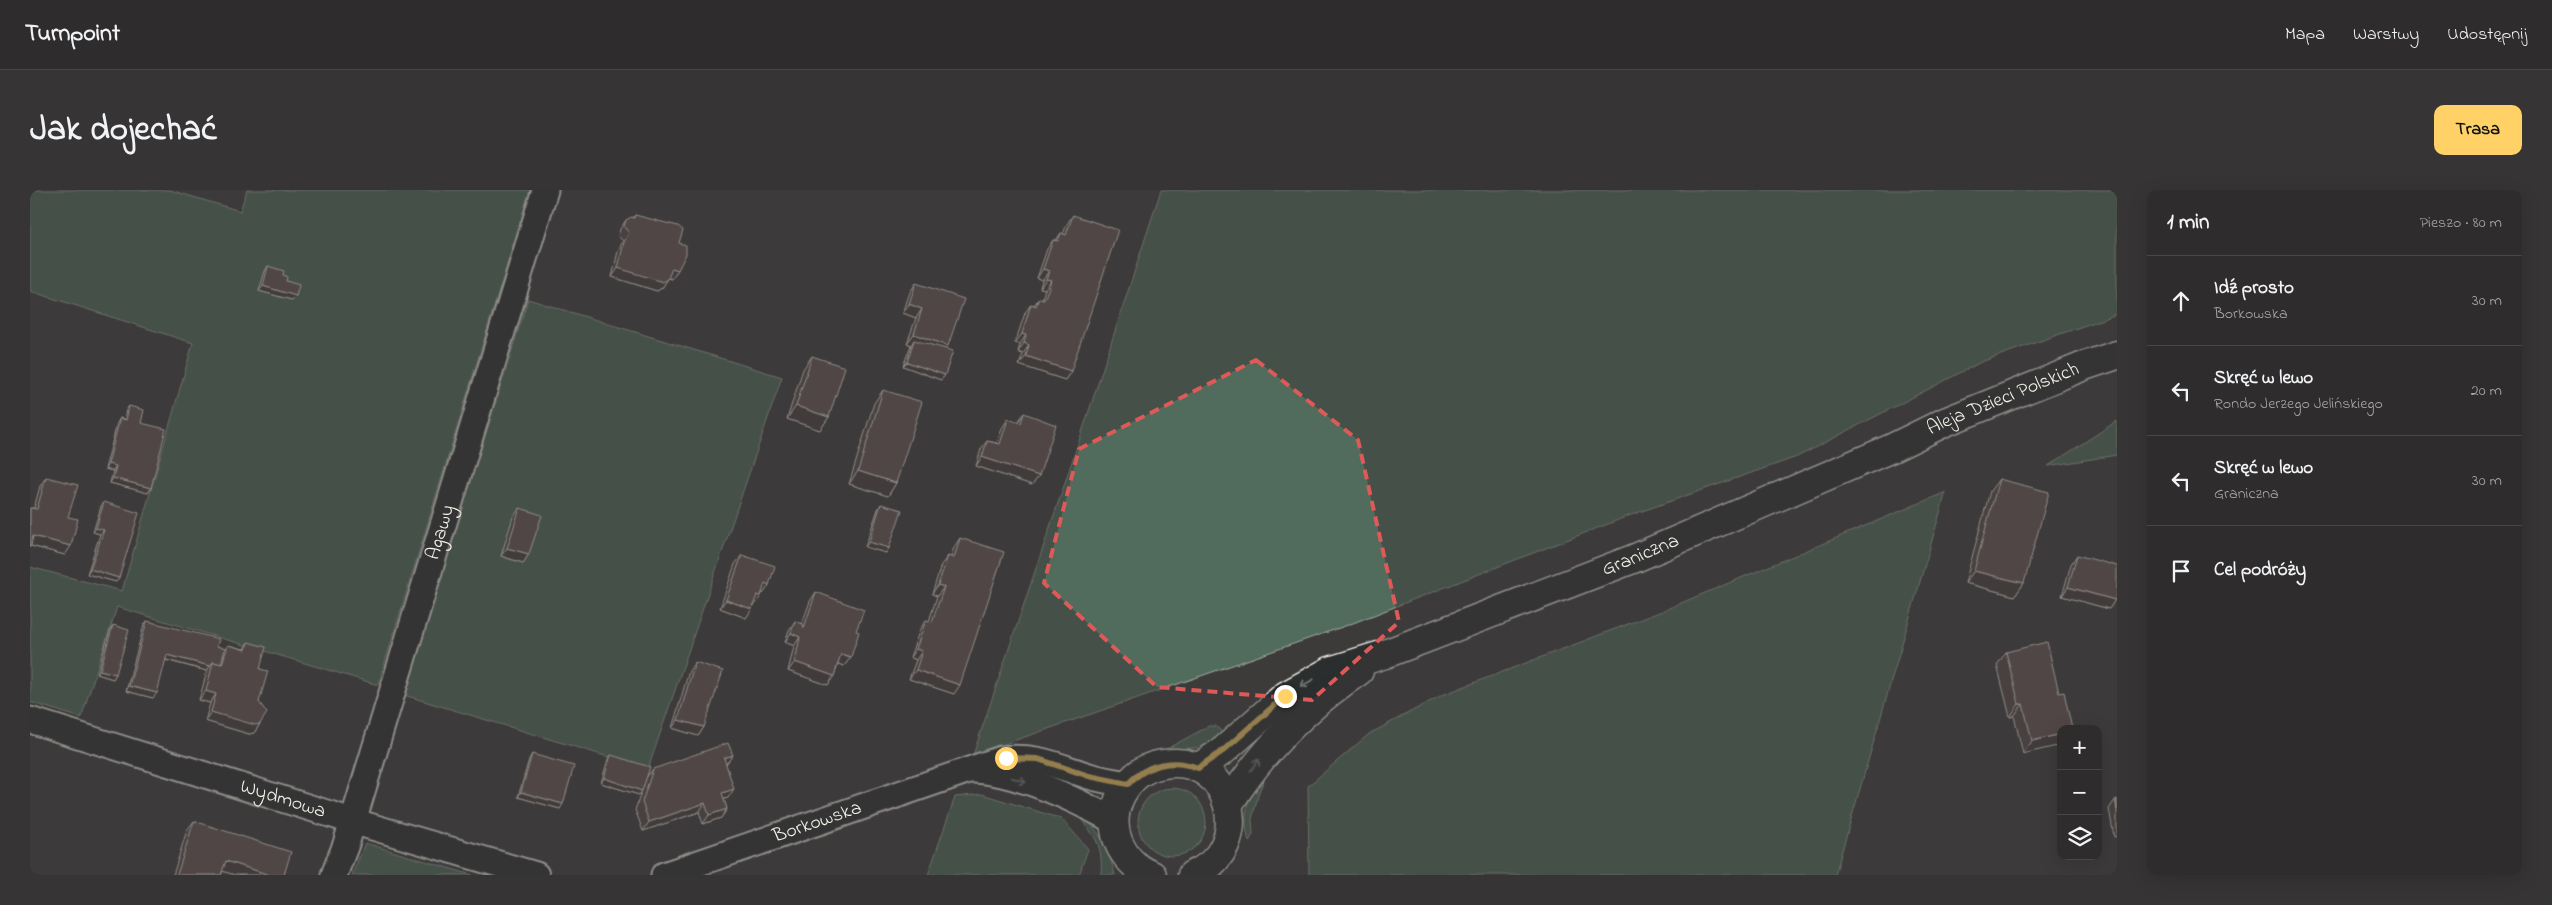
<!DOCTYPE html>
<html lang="pl">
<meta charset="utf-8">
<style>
body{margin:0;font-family:"Indie Flower",sans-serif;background:#363434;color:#f1f3f6}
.controls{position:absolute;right:15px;bottom:15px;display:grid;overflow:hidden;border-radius:10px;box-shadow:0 5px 20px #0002}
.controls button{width:45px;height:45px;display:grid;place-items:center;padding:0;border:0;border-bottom:1px solid #494848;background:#2e2c2c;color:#f1f3f6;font:25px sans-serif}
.stop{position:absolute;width:15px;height:15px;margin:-11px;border:4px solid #ffd166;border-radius:50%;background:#fff}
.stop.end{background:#ffd166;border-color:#fff;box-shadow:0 1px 5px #0008}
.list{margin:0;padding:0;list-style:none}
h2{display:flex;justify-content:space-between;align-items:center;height:65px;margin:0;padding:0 20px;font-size:21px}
h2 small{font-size:16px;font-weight:400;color:#a7a7a9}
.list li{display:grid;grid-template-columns:32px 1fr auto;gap:15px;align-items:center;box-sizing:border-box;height:90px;padding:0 20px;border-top:1px solid #494848}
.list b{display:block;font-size:19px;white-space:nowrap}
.list p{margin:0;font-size:16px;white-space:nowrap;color:#a7a7a9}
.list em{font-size:16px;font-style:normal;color:#a7a7a9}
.icon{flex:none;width:28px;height:28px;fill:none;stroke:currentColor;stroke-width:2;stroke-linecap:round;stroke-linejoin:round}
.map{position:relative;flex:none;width:2087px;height:685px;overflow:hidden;border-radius:10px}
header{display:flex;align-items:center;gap:30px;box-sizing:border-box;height:70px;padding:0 25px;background:#2e2c2c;border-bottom:1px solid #494848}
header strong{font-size:24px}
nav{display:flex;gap:28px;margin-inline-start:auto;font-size:18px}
.intro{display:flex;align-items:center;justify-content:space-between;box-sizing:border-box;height:120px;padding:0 30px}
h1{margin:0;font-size:35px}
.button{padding:12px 22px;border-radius:10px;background:#ffd166;color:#111;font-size:18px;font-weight:700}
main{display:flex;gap:30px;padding:0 30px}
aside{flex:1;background:#2e2c2c;border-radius:10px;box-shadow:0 5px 20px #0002}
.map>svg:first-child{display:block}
</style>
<header>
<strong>Turnpoint</strong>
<nav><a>Mapa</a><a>Warstwy</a><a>Udostępnij</a></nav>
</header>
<div class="intro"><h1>Jak dojechać</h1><a class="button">Trasa</a></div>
<main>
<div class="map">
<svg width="2087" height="685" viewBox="0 0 2087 685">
<rect width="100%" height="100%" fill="#3d3a3a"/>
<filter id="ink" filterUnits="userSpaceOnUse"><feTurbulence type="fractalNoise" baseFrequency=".02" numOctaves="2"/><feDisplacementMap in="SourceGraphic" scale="10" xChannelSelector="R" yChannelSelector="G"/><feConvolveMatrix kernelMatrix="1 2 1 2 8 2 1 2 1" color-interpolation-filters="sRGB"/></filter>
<g filter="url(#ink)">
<g fill="#516c5c" stroke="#a2aea2">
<polygon points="0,0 140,0 210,21 217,0 500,0 348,495 87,417 51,528 0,512 0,377 92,401 163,153 0,101"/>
<polygon points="1131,0 2087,0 2087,124 1951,172 1767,267 1601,325 1318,435 943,565 1055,233"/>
<polygon points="498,109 752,187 618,579 374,505"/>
<polygon points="2087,231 2087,265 2018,276"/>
<polygon points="1916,302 1805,685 1279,685 1278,596 1339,544 1412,505 1632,421"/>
<polygon points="1179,536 1186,536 1195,545 1169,558 1141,559 1140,557"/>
<path d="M1231,586l4,2 -6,14 -7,27 1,15 -4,8c-7,-27 -2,-43 12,-66z"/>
<circle cx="1142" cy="632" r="34"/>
<polygon points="952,604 1032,629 1058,659 1049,685 898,685 925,607"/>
<path d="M1047,625c22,9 33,38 38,60h-14c2,-30 -5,-38 -24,-60z"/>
<polygon points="335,653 442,685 322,685"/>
</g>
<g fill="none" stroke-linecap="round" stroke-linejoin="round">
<g stroke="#f4f1e8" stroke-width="29">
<g id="minor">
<path id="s1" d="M0,530l322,101 184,54"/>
<path d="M944,580c44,2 103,30 140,51"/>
<path id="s2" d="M304,685l12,-31 199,-654"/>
<path id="s3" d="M634,685l337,-116c36,-4 56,7 88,17 13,4 26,6 39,8"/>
</g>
</g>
<g stroke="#f4f1e8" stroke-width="31">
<g id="tertiary">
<path id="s4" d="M1168,578l26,-18 61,-54 45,-25 55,-17 248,-95 259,-111 53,-26 139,-56 33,-11"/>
<path d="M1198,615c34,-54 77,-98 131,-134"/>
<path d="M1122,685c-16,-6 -28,-19 -34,-34 -7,-18 -3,-39 8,-54 9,-13 22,-21 38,-23 68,-12 93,86 28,111"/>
</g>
</g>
<use href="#minor" stroke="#2a2d2e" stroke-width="25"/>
<use href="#tertiary" stroke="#2a2d2e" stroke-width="28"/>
</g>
<g fill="#5a4b49" stroke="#f4f1e8">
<polygon points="605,25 649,53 642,89 638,88 632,98 627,101 582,87 588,61 593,51 588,46 590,39 596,30 603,28"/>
<polygon points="1043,25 1041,181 1035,190 989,175 993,164 988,162 990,154 985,153 995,123 1001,114 1004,115 1009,108 1012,109 1015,99 1010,98 1012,90 1007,88 1017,59 1023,50 1026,50 1031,43 1033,44 1037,34"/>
<polygon points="238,76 253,85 256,91 262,110 229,101 235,81"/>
<polygon points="886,93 916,159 915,185 911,190 873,176 881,155 877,153 886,128 873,123 880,102"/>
<polygon points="782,166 799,227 790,240 757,229 773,179"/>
<polygon points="853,200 866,293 858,306 819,294 844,213"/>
<polygon points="99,216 111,233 121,298 118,303 80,293 83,281 75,279 87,233 90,228 94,229 96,220"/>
<polygon points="994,223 1002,295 946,276 951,259 957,251 967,253 972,238 978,229 988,232"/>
<polygon points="16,287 38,327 35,365 1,356 0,357 0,318 4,318 10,296"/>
<polygon points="1969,289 1994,393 1985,406 1935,393 1960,301"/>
<polygon points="74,312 86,392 57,384 70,344 63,342 71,316"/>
<polygon points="851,314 859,358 856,363 835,357 848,319"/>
<polygon points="490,318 499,364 493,373 471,366 483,327"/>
<polygon points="930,348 924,504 879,489 886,470 880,467 890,439 896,430 899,431 907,406 902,404 911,375 918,366 921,367 924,357"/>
<polygon points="712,365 739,395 733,404 732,403 725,415 724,415 716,428 690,418 705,374"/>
<polygon points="2047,365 2085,410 2079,419 2032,406 2041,374"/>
<polygon points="786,402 826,441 821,467 814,476 808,474 804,486 798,495 758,481 764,456 755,452 759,440 765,431 772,434 780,411"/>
<polygon points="117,431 195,459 198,455 214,459 218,452 230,479 229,512 230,534 224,543 219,544 175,531 180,513 169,510 177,481 135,470 123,508 96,501 114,435"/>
<polygon points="83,435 86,484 83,489 67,484 80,440"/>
<polygon points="1976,462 2029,503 2042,539 1993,564 1984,526 1980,527 1967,475"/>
<polygon points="665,472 674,537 668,546 642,538 659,481"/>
<polygon points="502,564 530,619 488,607 499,569"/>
<polygon points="581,565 609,605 571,593 578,569"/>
<polygon points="703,565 696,574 698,608 694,609 697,619 691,628 673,634 669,622 613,641 605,620 616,588 623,579"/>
<polygon points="2087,609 2087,646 2084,647 2079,619 2085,610"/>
<polygon points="164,631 254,685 205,685 193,681 191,685 143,685 157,640"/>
</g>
<g fill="#4a3d3c" stroke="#f4f1e8">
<polygon points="588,78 638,89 632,98 627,101 582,87"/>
<polygon points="642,78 648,80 642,89 635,87"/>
<polygon points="1013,79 1019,81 1012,90 1007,88"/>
<polygon points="1016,89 1021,90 1015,99 1010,98"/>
<polygon points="233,96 266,106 262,110 229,101"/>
<polygon points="879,114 892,119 886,128 873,123"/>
<polygon points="884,144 918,156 911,165 884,150 881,155 877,153"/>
<polygon points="992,144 996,145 990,154 985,153"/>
<polygon points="994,153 999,155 993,164 988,162"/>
<polygon points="996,166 1041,181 1035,190 989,175"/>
<polygon points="877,172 915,185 911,190 873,176"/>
<polygon points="766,216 799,227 790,240 757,229"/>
<polygon points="952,267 1009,286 1002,295 946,276"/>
<polygon points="78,274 86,276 83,281 75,279"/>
<polygon points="828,281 866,293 858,306 819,294"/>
<polygon points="83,288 121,298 118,303 80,293"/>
<polygon points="66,338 74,340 70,344 63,342"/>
<polygon points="3,346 41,356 35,365 1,356 0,357 0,350"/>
<polygon points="839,352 859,358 856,363 835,357"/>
<polygon points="477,358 499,364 493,373 471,366"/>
<polygon points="60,379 89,388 86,392 57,384"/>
<polygon points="1944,381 1994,393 1985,406 1935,393"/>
<polygon points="735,393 739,395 733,404 729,402"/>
<polygon points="908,395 914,397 907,406 902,404"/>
<polygon points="2038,397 2085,410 2079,419 2032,406"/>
<polygon points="727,405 731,406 725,415 721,414"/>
<polygon points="696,410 722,419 716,428 690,418"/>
<polygon points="761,443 770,447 764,456 755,452"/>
<polygon points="886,459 892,461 886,470 880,467"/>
<polygon points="811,464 821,467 814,476 805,473"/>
<polygon points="137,465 180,476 177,481 133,469"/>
<polygon points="765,472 804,486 798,495 758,481"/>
<polygon points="70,480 86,484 83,489 67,484"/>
<polygon points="886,480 930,495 924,504 879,489"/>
<polygon points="99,496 127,503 123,508 96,501"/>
<polygon points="176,501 186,504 180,513 169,510"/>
<polygon points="1989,514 1993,514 1984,526 1980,527"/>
<polygon points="181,522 230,534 224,543 219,544 175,531"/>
<polygon points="648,530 674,537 668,546 642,538"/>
<polygon points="2031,544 2031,555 1993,564 2002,551"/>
<polygon points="703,565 696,574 687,577 694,568"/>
<polygon points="574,588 612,601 609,605 571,593"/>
<polygon points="704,599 698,608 685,612 692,603"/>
<polygon points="491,602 533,614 530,619 488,607"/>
<polygon points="675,613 669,622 613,641 619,632"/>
<polygon points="697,619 691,628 673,634 679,625"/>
<polygon points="196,671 240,685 205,685 189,680"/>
</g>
<g fill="#695755" stroke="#f4f1e8">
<polygon points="605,25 648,36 653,40 649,53 656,55 656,64 648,80 642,78 638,89 633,92 588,78 594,52 599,43 594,37 596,30 601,27 604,28"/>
<polygon points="1043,25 1088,40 1041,181 996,166 999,155 994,153 996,145 992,144 1001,114 1006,116 1009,108 1014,109 1018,100 1021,90 1016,89 1019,81 1013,79 1023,50 1028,51 1031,43 1036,45"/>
<polygon points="238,76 254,81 253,85 257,87 256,91 269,95 266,106 233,96"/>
<polygon points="886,93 934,109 918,156 884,144 892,119 879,114"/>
<polygon points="884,150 923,161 915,185 877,172"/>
<polygon points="782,166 815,177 799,227 766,216"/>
<polygon points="853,200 892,212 866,293 828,281"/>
<polygon points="99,216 114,220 111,233 136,239 121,298 83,288 86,276 78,274 90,228 96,230"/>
<polygon points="994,223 1026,235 1009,286 952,267 957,251 970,254 978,229 991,233"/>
<polygon points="16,287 48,295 38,327 48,329 41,356 3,346 1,356 0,355 0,318 7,319"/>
<polygon points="1969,289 2019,302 1994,393 1944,381"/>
<polygon points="74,312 109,323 89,388 60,379 74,340 66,338"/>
<polygon points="851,314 872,320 859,358 839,352"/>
<polygon points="490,318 512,325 499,364 477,358"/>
<polygon points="930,348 974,362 930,495 886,480 892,461 886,459 896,430 902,432 914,397 908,395 918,366 924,368"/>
<polygon points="712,365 745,376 739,395 735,393 731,406 727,405 722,419 696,410"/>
<polygon points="2047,365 2087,376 2087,403 2085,410 2038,397"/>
<polygon points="786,402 834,420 826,441 829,442 821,467 811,464 804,486 765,472 770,447 761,443 765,431 773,434 774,438"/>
<polygon points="117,431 189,449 187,456 195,459 191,474 183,472 180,476 137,465 127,503 99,496"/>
<polygon points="83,435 99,440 86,484 70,480"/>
<polygon points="218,452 236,457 230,479 238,481 229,512 237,523 230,534 225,535 181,522 186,504 176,501 183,472 192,474 198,455 216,460"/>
<polygon points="2017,452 2029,503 2034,502 2042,539 2031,539 2031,544 2002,551 1993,514 1989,514 1976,462"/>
<polygon points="665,472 693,481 674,537 648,530"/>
<polygon points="698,553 703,565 694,568 704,599 692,603 697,619 679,625 675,613 619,632 612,612 623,579"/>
<polygon points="502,564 544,576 533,614 491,602"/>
<polygon points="581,565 620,577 612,601 574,588"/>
<polygon points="2087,609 2087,620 2085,610"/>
<polygon points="164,631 261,662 254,685 240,685 196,671 191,685 147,685"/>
</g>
<defs><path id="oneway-shaft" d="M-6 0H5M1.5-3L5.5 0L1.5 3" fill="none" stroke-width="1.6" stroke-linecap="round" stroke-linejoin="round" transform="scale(1.25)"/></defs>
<g stroke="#71726f">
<use href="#oneway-shaft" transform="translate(1277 493) rotate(151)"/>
<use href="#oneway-shaft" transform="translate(1225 575) rotate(-53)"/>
<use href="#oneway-shaft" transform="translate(989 590) rotate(19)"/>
</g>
</g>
<g fill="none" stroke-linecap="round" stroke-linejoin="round" filter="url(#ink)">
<path stroke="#ffd166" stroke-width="6" d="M976,568l32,1 51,17 39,8c19,-20 44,-26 70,-16l26,-18 61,-54"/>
</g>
<path d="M0 0H2087V685H0ZM1226,170l102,80 41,182 -87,78 -155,-13 -113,-104 35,-134z" fill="#3d3a3a" fill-opacity=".55" fill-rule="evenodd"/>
<path fill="none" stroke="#de5a58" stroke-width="4" stroke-dasharray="10 6" stroke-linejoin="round" d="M1226,170l102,80 41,182 -87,78 -155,-13 -113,-104 35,-134z"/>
<g text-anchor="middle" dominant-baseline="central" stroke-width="4" stroke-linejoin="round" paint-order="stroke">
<g font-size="20" fill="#f4f1e8" stroke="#2a2d2e">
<text stroke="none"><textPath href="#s4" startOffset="891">Aleja Dzieci Polskich</textPath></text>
<text stroke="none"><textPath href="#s2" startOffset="359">Agawy</textPath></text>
<text stroke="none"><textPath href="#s4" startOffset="496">Graniczna</textPath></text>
<text stroke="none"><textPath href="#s1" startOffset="265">Wydmowa</textPath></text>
<text stroke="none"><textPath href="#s3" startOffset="162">Borkowska</textPath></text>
</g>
</g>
</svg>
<div class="controls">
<button>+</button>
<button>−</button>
<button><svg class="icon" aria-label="layers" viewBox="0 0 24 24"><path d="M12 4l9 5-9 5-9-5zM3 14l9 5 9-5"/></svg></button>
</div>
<div class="stop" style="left:976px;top:568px"></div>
<div class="stop end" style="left:1255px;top:506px"></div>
</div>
<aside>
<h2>1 min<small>Pieszo · 80 m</small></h2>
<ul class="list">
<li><svg class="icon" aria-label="ahead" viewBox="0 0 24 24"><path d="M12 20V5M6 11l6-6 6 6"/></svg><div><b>Idź prosto</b><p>Borkowska</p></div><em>30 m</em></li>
<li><svg class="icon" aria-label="left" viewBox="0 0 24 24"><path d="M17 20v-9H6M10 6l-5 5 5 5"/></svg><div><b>Skręć w lewo</b><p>Rondo Jerzego Jelińskiego</p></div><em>20 m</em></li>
<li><svg class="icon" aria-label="left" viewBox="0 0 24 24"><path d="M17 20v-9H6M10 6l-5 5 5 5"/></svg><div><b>Skręć w lewo</b><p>Graniczna</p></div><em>30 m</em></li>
<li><svg class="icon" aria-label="arrive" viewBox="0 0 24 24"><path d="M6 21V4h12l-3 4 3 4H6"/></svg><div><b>Cel podróży</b></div></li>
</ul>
</aside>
</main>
